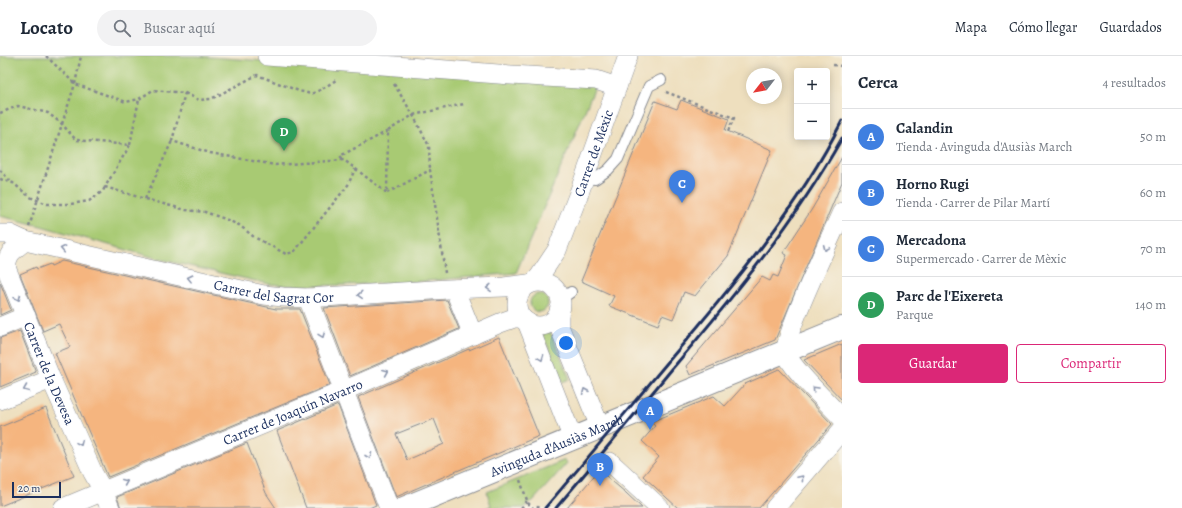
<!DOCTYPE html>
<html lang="es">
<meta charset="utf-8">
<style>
body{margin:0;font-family:Alegreya,serif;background:#f2f2f3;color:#1f2937}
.controls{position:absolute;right:12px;top:12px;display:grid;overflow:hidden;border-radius:4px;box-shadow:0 2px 10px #0003}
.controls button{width:36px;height:36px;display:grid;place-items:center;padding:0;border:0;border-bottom:1px solid #e0e1e3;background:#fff;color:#1f2937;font:20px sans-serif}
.compass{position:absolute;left:746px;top:12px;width:36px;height:36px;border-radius:50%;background:#fff;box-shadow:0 2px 10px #0003;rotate:239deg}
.scale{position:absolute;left:12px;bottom:10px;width:49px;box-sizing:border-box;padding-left:4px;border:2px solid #1b2f5e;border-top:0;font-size:11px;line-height:14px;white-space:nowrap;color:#1b2f5e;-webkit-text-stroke:3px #f7f3e8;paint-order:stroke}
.you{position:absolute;left:566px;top:287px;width:14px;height:14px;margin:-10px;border:3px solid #fff;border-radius:50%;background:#1a73e8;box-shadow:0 0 0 6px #1a73e833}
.badge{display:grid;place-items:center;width:26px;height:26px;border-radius:50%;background:#db2777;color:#fff;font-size:13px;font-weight:700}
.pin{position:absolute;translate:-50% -33px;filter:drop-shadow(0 1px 2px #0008)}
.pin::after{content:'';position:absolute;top:21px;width:14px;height:12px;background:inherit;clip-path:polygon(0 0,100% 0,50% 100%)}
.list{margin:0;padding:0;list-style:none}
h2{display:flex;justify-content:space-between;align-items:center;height:52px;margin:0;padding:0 16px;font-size:17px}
h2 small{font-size:13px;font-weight:400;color:#747a83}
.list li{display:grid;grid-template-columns:26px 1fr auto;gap:12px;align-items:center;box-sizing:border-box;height:56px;padding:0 16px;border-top:1px solid #e0e1e3}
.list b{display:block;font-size:15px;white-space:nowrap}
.list p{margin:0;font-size:13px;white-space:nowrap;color:#747a83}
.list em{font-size:13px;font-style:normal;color:#747a83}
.actions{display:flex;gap:8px;padding:12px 16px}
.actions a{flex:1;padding:9px 0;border:1px solid #db2777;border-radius:4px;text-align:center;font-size:14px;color:#db2777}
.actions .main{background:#db2777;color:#fff}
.icon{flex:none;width:22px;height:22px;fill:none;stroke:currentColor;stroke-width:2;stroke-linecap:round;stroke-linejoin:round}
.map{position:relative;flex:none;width:842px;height:452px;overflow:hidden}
header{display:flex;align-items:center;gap:24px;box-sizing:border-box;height:56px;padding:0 20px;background:#fff;border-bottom:1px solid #e0e1e3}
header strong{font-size:19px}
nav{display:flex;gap:22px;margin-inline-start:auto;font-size:14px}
.search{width:280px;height:36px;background:#f2f2f3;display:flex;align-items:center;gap:10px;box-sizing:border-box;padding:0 14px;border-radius:22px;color:#747a83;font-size:15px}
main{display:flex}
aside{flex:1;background:#fff}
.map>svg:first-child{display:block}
</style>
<header>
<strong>Locato</strong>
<div class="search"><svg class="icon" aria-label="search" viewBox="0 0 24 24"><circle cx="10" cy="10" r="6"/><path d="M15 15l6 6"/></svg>Buscar aquí</div>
<nav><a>Mapa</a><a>Cómo llegar</a><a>Guardados</a></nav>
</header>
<main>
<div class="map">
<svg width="842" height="452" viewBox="0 0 842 452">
<rect width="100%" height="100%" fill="#f7f3e8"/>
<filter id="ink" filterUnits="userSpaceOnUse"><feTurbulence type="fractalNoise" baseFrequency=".025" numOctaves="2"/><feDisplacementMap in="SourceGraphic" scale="8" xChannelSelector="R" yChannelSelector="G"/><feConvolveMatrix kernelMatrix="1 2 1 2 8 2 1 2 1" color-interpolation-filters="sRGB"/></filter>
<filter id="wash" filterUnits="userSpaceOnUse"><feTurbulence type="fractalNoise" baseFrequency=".012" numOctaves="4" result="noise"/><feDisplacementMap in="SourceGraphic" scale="16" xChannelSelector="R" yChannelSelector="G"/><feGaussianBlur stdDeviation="0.9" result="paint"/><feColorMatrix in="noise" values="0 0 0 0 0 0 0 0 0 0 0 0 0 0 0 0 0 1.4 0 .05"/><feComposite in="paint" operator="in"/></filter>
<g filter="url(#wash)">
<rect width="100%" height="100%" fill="#eedfbe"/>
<g fill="#a8ca73" stroke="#627c68">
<polygon points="0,0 196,0 596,29 516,217 427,225 346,229 292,230 269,228 163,204 41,170 0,160"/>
<circle cx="539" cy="247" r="9"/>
<polygon points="548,274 550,275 570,323 562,326 543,279 544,275"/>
<polygon points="565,404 567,407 533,445 528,447 524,452 486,452 491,450 487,436"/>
</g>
<g id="blocks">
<g fill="#f5b57f" fill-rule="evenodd">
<polygon points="681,44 729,63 725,74 772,94 728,200 695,240 684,236 673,263 662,259 658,269 609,250 614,240 581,225 655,45 677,53"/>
<polygon points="842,101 842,126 775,284 690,319 686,310 762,221 770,225 773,219 778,221 787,199 783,197 812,153"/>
<polygon points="62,205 276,253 300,253 330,329 108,421 55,297 70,291 59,268 43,275 20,218 36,211 37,213 50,208 51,210"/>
<polygon points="0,226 11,254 0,259"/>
<polygon points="447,244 459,273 350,320 324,252"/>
<polygon points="20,275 36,316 0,331 0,282"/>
<path d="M499,281l40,99 -143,61 -38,-100 111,-48v1zM434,363l10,25 -37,16 -11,-26z"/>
<polygon points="842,288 842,344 804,304"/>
<polygon points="779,313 832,368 759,452 678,452 643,420 659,401 642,385 655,370 651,366 714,340 725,350 745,328"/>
<polygon points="338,349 376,449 369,452 306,452 277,375"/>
<polygon points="46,352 74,420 0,450 0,371"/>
<polygon points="247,387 266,437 276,452 121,452 117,441"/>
<polygon points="599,414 626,437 642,452 567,452"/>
</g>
</g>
</g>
<g filter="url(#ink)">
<use href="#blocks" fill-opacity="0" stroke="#84878e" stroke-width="1"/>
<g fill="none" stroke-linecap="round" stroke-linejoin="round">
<g stroke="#84878e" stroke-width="12">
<g id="service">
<polyline points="584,122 595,123 608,114 618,103 649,30 661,24"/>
<polyline points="561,247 564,241 571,236"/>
</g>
</g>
<g stroke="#84878e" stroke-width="20">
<g id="minor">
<polyline points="267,0 511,19 596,24 617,31"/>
<path d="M842,156c-9,20 -60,128 -56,141 5,15 44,52 56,65"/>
<path id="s1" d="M0,178h10l15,7 194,44 45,10 19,2 25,1 140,-9 56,-2 24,-3"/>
<path id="s2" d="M25,185c-11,9 -20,13 -18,29l44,109 42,94 10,18 7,17"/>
<path id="s3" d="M534,226l5,-5 18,-27 22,-57 49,-137"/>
<circle cx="539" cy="248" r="22"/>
<polyline points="456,233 458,242 473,279"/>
<polyline points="308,242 389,452"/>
<polyline points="559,254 559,270 600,371"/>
<polyline points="527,266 573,383"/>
<polyline points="0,271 26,260"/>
<polyline points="0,344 51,323"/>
<polyline points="610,406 660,452"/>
<path id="s4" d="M63,452l280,-117 157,-68 14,-5h8"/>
<polyline points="775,452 842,374"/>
</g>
</g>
<g stroke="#84878e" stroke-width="24">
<g id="tertiary">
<path id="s5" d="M404,452l438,-180"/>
</g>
</g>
<g stroke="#84878e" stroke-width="2.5" stroke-dasharray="3 3" stroke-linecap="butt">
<polyline points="46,0 75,28 126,46 139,43 153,34 185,37 172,85 210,97 275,109 344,104 387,137 388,75 340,100 344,104"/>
<polyline points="833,9 842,10"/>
<polyline points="394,28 413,59 429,90 430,114"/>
<polyline points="666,36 734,62 728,75"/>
<polyline points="185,37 199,44 211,43 257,19 299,35 311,38 322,33 336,24"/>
<polyline points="0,57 18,50 48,57 62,68 76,84 130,89 105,131 145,143 172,85"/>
<polyline points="62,68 75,28 81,0"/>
<polyline points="388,75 413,59 464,48"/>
<polyline points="130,89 139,43"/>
<polyline points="0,114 12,127"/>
<polyline points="0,123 13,127 30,141 47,148 71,148 89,145 103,135 105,131"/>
<polyline points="387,137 430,114 445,217"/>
<polyline points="145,143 186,154 205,156 225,163 239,169 254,181 286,198 294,196 348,129 355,113"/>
<polyline points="520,424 528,447 533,452"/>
<polyline points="521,452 527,445"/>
<polyline points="537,452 538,451 540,452"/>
</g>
<use href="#service" stroke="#fff" stroke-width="10"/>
<use href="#minor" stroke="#fff" stroke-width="19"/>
<use href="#tertiary" stroke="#fff" stroke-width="22"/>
<g stroke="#1b2f5e" stroke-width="3">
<path d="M545,452c43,-50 85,-101 127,-151 63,-74 125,-148 170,-236"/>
<path d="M556,452c39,-46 78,-93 116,-139 62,-73 123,-147 170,-231"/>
</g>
<polyline stroke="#84878e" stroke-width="2.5" stroke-dasharray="3 3" stroke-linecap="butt" points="29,171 62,68"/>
</g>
<defs><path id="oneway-chevron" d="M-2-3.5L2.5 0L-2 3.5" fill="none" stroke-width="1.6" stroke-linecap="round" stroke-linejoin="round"/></defs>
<g stroke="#8d97ae">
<use href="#oneway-chevron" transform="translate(826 192) rotate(114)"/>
<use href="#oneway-chevron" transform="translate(63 193) rotate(-168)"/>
<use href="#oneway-chevron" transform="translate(190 222) rotate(-166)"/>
<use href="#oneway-chevron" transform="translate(489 232) rotate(178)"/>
<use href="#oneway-chevron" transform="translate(360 239) rotate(176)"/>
<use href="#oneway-chevron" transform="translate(18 242) rotate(67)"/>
<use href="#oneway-chevron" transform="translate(322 279) rotate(69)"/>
<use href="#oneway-chevron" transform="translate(541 302) rotate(69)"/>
<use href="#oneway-chevron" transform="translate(386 316) rotate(-23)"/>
<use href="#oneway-chevron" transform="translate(26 333) rotate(158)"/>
<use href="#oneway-chevron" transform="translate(815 333) rotate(-133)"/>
<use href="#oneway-chevron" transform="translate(585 335) rotate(-113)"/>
<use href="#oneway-chevron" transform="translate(80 387) rotate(66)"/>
<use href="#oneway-chevron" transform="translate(369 400) rotate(68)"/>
<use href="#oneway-chevron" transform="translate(801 422) rotate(-50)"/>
<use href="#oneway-chevron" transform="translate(125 426) rotate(-23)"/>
</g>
</g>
<g text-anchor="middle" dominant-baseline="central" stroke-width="3" stroke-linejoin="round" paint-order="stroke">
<g font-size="14" fill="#1b2f5e" stroke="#f7f3e8">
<text stroke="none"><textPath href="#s3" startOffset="143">Carrer de Mèxic</textPath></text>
<text stroke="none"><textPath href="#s1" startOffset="281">Carrer del Sagrat Cor</textPath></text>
<text stroke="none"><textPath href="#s2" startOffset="148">Carrer de la Devesa</textPath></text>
<text stroke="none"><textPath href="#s4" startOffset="249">Carrer de Joaquín Navarro</textPath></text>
<text stroke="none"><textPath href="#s5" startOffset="165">Avinguda d'Ausiàs March</textPath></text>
</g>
</g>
</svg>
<div class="controls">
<button>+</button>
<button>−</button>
</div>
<svg class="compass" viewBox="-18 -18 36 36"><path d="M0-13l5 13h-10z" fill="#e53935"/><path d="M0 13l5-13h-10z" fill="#747a83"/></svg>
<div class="scale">20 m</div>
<div class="you"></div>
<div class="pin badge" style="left:650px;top:374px;background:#3f7fe0">A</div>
<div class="pin badge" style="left:600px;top:430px;background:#3f7fe0">B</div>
<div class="pin badge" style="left:682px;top:147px;background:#3f7fe0">C</div>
<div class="pin badge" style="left:284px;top:95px;background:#2e9e5b">D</div>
</div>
<aside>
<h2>Cerca<small>4 resultados</small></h2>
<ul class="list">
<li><span class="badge" style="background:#3f7fe0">A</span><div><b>Calandin</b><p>Tienda · Avinguda d'Ausiàs March</p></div><em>50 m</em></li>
<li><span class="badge" style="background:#3f7fe0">B</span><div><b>Horno Rugi</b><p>Tienda · Carrer de Pilar Martí</p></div><em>60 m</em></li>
<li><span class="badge" style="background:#3f7fe0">C</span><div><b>Mercadona</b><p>Supermercado · Carrer de Mèxic</p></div><em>70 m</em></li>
<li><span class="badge" style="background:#2e9e5b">D</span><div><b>Parc de l'Eixereta</b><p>Parque</p></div><em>140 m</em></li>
</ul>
<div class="actions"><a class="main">Guardar</a><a>Compartir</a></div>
</aside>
</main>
